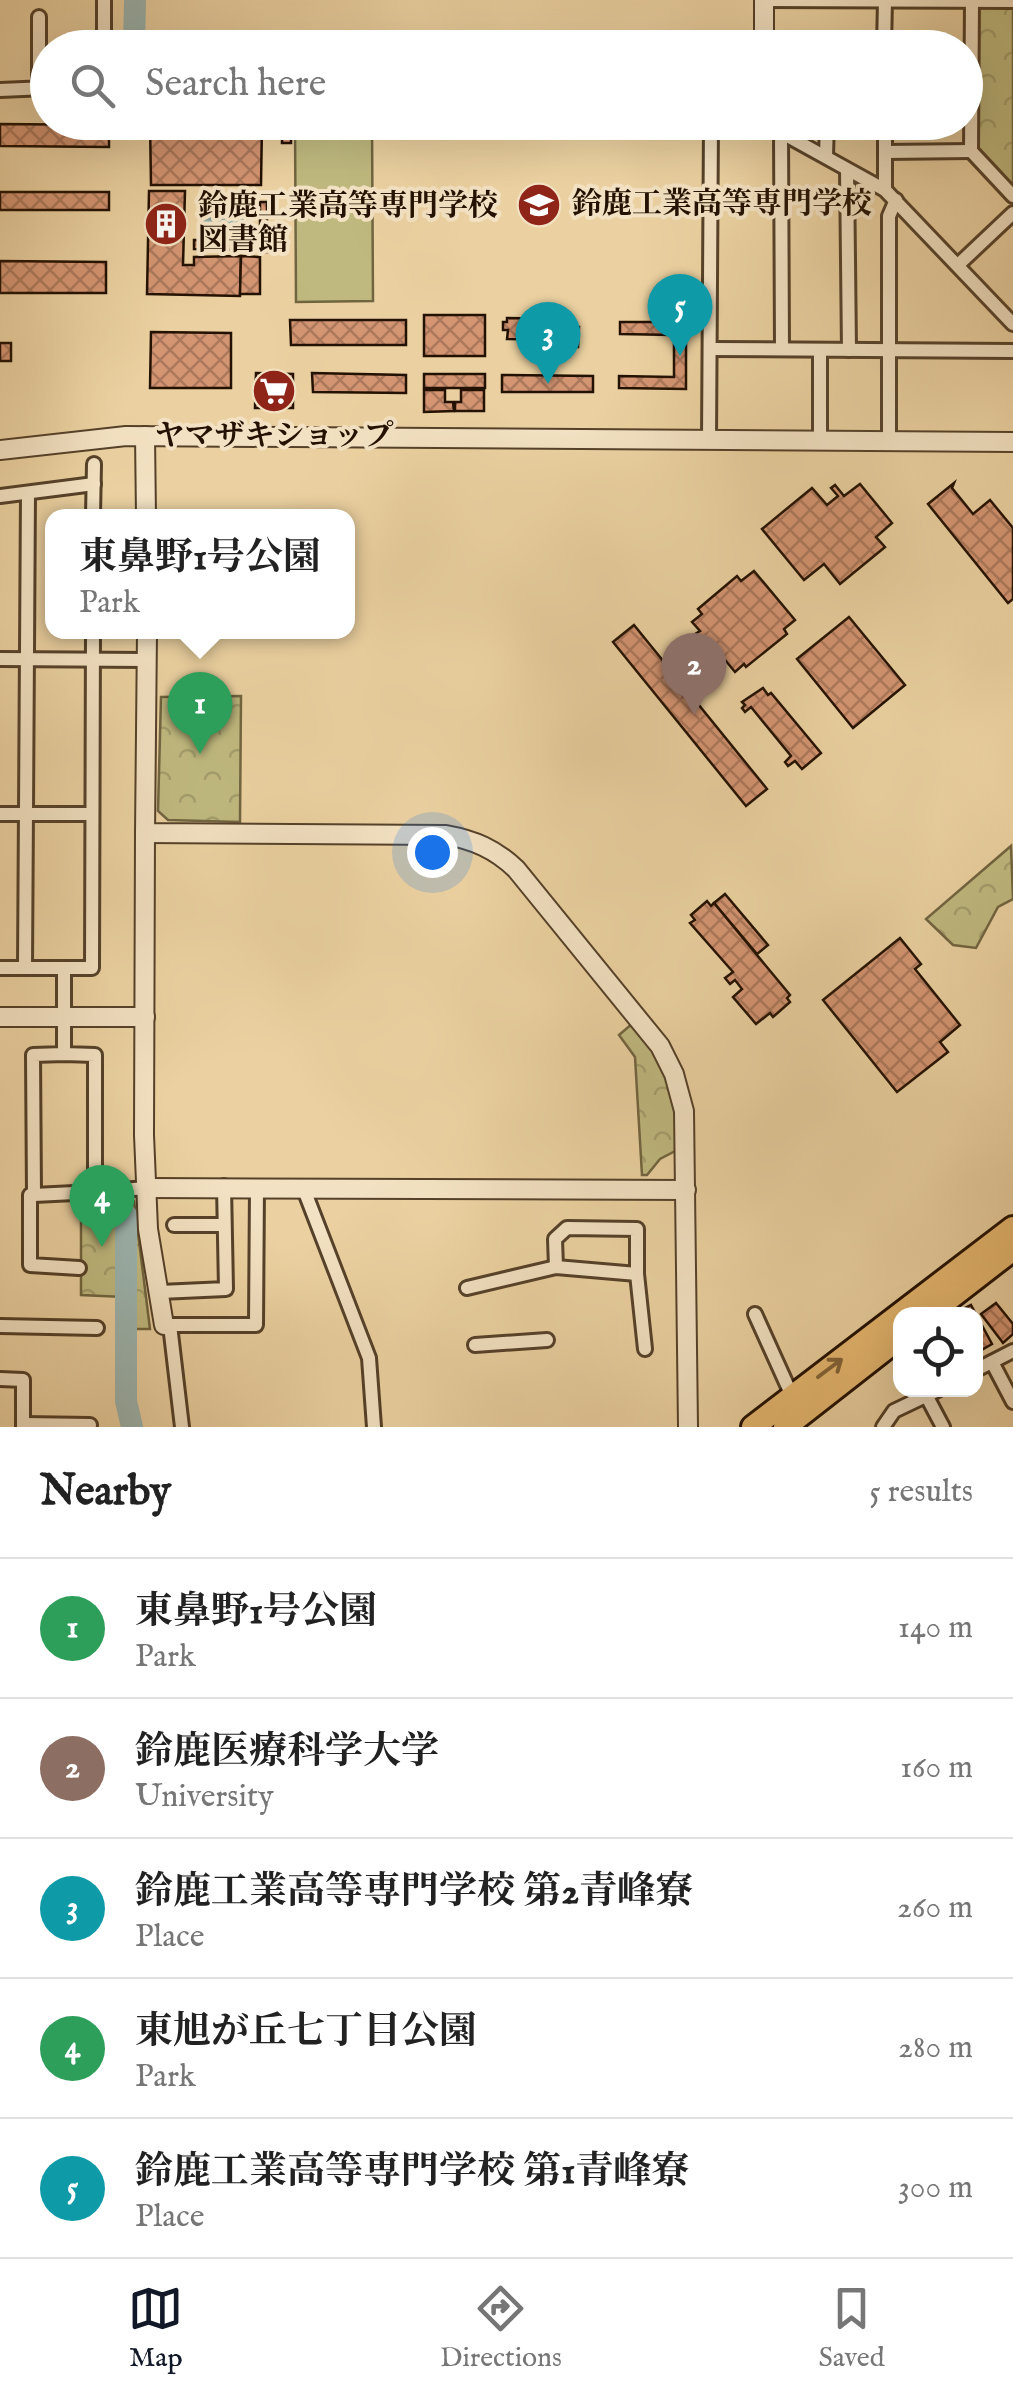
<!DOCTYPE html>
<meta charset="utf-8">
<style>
body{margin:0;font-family:"IM FELL English","Noto Serif JP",serif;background:#f6f6f6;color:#222}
.controls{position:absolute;right:30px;bottom:30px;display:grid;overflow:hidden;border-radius:20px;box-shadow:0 10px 40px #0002}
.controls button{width:90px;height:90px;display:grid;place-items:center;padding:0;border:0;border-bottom:2px solid #e0e0e0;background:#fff;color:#222;font:50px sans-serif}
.you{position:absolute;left:432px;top:852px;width:35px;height:35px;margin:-25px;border:8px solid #fff;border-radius:50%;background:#1a73e8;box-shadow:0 0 0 15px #1a73e833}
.badge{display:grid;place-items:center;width:65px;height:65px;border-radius:50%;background:#111827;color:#fff;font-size:32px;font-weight:700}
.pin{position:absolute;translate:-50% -82px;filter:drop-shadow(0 2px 5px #0008)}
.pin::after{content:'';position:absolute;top:52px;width:35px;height:30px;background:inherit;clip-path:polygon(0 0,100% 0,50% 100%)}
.popup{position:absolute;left:45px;top:509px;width:310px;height:130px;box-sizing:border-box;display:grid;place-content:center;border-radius:20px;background:#fff;filter:drop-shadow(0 2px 8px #0005);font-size:32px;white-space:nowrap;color:#767676}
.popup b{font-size:38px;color:#222}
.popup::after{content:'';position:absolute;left:50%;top:100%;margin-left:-20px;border:20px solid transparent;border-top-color:#fff}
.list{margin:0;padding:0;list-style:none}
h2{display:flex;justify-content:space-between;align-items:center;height:130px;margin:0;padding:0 40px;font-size:42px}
h2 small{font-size:32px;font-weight:400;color:#767676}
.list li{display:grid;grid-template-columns:65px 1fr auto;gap:30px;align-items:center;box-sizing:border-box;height:140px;padding:0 40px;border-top:2px solid #e0e0e0}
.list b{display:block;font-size:38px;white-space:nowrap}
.list p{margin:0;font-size:32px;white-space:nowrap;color:#767676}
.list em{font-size:32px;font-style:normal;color:#767676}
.icon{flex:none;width:55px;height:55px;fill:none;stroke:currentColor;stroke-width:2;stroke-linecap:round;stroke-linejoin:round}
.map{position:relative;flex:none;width:1013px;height:1427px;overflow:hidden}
.search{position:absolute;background:#fff;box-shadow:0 10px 40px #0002;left:30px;right:30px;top:30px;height:110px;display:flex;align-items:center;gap:25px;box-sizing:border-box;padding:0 35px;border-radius:55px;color:#767676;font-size:38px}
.sheet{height:830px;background:#fff}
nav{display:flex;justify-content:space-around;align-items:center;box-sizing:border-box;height:140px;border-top:2px solid #e0e0e0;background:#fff;font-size:28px;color:#767676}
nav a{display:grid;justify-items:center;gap:5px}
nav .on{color:#111827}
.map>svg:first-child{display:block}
</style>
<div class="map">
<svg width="1013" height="1427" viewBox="0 0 1013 1427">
<defs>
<pattern id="park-crowns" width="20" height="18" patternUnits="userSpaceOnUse" patternTransform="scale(2.5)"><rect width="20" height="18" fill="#bfb97f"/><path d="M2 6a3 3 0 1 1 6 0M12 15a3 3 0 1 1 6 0" fill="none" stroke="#a49e6c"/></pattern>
<pattern id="water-rules" width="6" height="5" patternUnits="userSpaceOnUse" patternTransform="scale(2.5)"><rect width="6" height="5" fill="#9cb5b0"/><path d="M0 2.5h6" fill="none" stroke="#869b96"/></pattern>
<pattern id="building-cross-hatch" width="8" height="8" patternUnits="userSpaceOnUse" patternTransform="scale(2.5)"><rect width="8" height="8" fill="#d49572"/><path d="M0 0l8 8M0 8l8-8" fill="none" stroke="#ac785b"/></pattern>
</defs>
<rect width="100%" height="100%" fill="#ebd1a1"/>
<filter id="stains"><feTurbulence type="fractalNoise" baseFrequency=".002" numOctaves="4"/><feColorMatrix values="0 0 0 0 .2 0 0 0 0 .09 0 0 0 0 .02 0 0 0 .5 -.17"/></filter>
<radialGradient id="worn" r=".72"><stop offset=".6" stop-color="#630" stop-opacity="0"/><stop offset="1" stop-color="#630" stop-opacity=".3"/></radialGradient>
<polygon fill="#bfb97f" stroke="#716540" stroke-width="2.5" points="295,123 372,123 373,301 296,302"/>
<g fill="url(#park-crowns)" stroke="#716540" stroke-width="2.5">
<polygon points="980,5 1013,6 1013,191 976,152 976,10"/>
<polygon points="241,696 240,822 168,820 158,811 161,697"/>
<polygon points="1011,846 1013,899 998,907 976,948 953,945 926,919"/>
<path d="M633,1023c40,50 40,64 46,126l-19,10 -13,16h-5l-7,-118 -16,-22z"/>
<polygon points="123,1196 123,1297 81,1295 81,1199"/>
<polygon points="130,1197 134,1201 150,1329 130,1329"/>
</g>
<rect fill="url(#water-rules)" stroke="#6c736a" stroke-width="2.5" x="202" y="209" width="45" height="26"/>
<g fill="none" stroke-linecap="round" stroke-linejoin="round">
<g stroke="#9cb5b0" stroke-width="22">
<polyline points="134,48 135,0"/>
<polyline points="126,1215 126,1401 132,1427"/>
</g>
</g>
<g fill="url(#building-cross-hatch)" stroke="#231101" stroke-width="2.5">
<polygon points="150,122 262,122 261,185 151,185"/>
<rect x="282" y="122" width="9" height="21"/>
<polygon points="0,124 109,125 109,147 0,146"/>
<polygon points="149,191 185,191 183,265 194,265 194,257 241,256 240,296 147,294"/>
<rect x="0" y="192" width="109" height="18"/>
<rect x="260" y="202" width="7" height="50"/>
<polygon points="194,240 247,241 247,250 194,249"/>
<polygon points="241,256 260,257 260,294 240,294"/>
<polygon points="0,261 106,262 106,293 0,293"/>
<rect x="424" y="315" width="61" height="41"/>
<polygon points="507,318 558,319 558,327 579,327 578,347 554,347 554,340 507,339 508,330 503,330 503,322 507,322"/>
<polygon points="290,320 406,320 406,345 291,345"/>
<polygon points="620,322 686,322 686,389 619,388 619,376 674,377 674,335 620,334"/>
<polygon points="151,332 231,333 231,388 150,388"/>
<rect x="0" y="343" width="11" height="18"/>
<polygon points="256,373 293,374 293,408 255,408"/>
<polygon points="312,373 406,375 406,393 313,392"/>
<rect x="424" y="374" width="61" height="14"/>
<polygon points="502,375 593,376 593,392 502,392"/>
<polygon points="424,390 445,390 445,402 453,402 454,411 424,412"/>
<polygon points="461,390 484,390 484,411 455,411 455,402 461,402"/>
<polygon points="954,483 952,488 973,514 990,500 1013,528 1013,599 1008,603 928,504"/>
<polygon points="860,484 892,523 876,537 885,547 840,584 824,564 804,580 762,529 812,488 827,505 838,496 831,488 835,485 844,496"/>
<polygon points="754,571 795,620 784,629 787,634 746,667 744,664 735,672 726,661 721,666 695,634 700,631 692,622 702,614 698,609 737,576 741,581"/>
<polygon points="849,617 905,685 853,728 797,659"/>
<polygon points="634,625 767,789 746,806 613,642"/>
<polygon points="763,688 768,695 771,693 821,753 802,769 795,761 788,766 785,762 791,756 751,707 745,712 742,708 745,705 742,702"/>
<polygon points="725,894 768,945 757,954 714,903"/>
<polygon points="707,901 711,906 714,903 790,995 787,998 790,1002 773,1017 770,1013 756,1024 733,997 742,989 735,980 730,984 725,978 733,972 690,923 695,920 691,915"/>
<polygon points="900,938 921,964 915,969 960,1025 940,1042 948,1052 897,1092 823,1000"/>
<polygon points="996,1303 1013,1324 1013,1334 1003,1343 981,1314"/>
<polygon points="971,1305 992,1344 976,1353 976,1314 953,1314"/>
</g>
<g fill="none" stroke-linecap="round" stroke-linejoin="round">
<g stroke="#554129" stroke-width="18">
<g id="minor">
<polyline points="764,0 1013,1"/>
<polyline points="972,0 971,151 1013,196"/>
<polyline points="39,17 39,88"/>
<polyline points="104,48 104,0"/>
<polyline points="884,48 885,0"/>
<polyline points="0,90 47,88"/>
<polyline points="885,122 885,190"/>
<polyline points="764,123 885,190 1013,324"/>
<polyline points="781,131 782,349"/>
<polyline points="885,152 971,151"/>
<polyline points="826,156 827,122"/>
<polyline points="847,170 849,350"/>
<polyline points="958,265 1013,213"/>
<polyline points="710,349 1013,351"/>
<polyline points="709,440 711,122"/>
<polyline points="820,441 820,350"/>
<polyline points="889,442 889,216 896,200"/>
<polyline points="0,496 94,484"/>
<polyline points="93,516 94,464"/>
<polyline points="0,659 147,660"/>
<polyline points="0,814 92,814"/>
<polyline points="0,968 92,968 93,632"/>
<polyline points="25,968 28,493"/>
<polyline points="64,969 64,1054 33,1055 34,1195 95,1192 95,1055 64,1054"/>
<polyline points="303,1187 369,1358 374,1427"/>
<polyline points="95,1192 147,1188"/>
<polyline points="30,1195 30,1265 79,1268"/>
<polyline points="174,1225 224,1225"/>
<polyline points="556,1267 555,1239 567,1228 637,1229 637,1274 645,1349"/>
<polyline points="467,1288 556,1267 637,1274"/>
<polyline points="160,1292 226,1289 224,1186"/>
<polyline points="755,1314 788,1387"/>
<polyline points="164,1325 256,1325 257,1187"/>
<polyline points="170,1325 182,1427"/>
<polyline points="0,1326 97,1328"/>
<polyline points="475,1345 547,1340"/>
<polyline points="992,1362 1013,1402"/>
<polyline points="976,1370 1013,1351"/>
<polyline points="0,1379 23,1380 23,1427"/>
<polyline points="926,1395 943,1427"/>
<polyline points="23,1424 90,1425"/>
<polyline points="883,1427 894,1411 938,1390"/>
</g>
</g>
<g stroke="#554129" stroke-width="22">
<g id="tertiary">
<polyline points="764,0 764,48"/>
<polyline points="764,123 764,122"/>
<polyline points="145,436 146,516"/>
<polyline points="0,450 126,436 1013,442"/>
<path d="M147,632l-2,201 301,2c28,5 49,14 70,34l144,177 14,28 10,37 4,316"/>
<polyline points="145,833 144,1135 148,1229 164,1325"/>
<polyline points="0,1017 145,1017"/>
<polyline points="147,1188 686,1190"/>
</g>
</g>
<g stroke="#231101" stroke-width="28">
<g id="trunk">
<polyline points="929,1314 1013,1249"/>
<polyline points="753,1427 1013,1228"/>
<polyline points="785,1427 900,1337"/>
</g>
</g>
<use href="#minor" stroke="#f2e1c2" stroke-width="12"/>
<use href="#tertiary" stroke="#f2e1c2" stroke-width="18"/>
<use href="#trunk" stroke="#e6b870" stroke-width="22"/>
</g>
<defs><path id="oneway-shaft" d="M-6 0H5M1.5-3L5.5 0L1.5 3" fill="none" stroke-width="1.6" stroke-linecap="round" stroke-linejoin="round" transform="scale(2.5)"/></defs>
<use stroke="#846438" href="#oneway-shaft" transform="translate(830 1368) rotate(-37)"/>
<defs>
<g id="school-disc" transform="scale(2.25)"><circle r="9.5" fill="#8f2418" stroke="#f2e1c2"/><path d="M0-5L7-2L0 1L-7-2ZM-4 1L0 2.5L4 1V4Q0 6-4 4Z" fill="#fff"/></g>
<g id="building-disc" transform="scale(2.25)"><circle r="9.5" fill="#8f2418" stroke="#f2e1c2"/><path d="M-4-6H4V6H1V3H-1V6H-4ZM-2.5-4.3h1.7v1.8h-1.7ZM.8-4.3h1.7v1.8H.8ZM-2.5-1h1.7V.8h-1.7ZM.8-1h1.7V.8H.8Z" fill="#fff"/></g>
<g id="supermarket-disc" transform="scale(2.25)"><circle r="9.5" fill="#8f2418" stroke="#f2e1c2"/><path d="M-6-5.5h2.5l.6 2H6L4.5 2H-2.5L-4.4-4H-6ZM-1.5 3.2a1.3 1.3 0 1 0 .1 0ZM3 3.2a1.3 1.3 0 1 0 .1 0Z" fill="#fff"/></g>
</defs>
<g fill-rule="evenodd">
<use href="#school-disc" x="539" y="205"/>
<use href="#building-disc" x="166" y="224"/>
<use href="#supermarket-disc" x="274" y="391"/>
</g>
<g text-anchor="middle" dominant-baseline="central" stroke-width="8" stroke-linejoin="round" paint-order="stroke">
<g font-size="30" font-weight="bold" fill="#231101" stroke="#f2e1c2" text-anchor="start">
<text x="572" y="205">鈴鹿工業高等専門学校</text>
<text x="198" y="207">鈴鹿工業高等専門学校<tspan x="198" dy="34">図書館</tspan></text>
<text x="274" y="437" text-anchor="middle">ヤマザキショップ</text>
</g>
</g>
<rect width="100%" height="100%" filter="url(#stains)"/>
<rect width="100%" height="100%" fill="url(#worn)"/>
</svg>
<div class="controls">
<button><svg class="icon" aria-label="locate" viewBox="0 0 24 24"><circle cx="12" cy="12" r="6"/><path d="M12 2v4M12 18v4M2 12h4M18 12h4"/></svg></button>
</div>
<div class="you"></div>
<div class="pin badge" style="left:200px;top:754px;background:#2e9e5b">1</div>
<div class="popup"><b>東鼻野1号公園</b>Park</div>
<div class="pin badge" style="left:694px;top:715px;background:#8d6e63">2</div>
<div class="pin badge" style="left:548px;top:384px;background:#0f9aa8">3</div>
<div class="pin badge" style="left:102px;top:1247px;background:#2e9e5b">4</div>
<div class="pin badge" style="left:680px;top:356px;background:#0f9aa8">5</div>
<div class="search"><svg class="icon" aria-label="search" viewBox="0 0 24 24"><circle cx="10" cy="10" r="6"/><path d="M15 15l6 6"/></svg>Search here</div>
</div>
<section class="sheet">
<h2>Nearby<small>5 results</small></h2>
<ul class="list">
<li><span class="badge" style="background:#2e9e5b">1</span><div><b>東鼻野1号公園</b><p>Park</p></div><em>140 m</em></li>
<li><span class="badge" style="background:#8d6e63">2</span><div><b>鈴鹿医療科学大学</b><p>University</p></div><em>160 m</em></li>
<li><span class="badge" style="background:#0f9aa8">3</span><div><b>鈴鹿工業高等専門学校 第2青峰寮</b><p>Place</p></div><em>260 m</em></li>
<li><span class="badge" style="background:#2e9e5b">4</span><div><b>東旭が丘七丁目公園</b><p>Park</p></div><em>280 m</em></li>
<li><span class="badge" style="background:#0f9aa8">5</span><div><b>鈴鹿工業高等専門学校 第1青峰寮</b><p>Place</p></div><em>300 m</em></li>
</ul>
</section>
<nav>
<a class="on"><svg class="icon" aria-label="map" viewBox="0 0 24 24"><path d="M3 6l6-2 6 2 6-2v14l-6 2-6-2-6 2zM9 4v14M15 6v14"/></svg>Map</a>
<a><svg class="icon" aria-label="directions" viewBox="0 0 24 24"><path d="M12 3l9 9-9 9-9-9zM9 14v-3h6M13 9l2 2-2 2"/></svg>Directions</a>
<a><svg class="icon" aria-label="saved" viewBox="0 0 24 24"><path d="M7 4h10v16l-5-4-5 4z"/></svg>Saved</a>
</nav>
